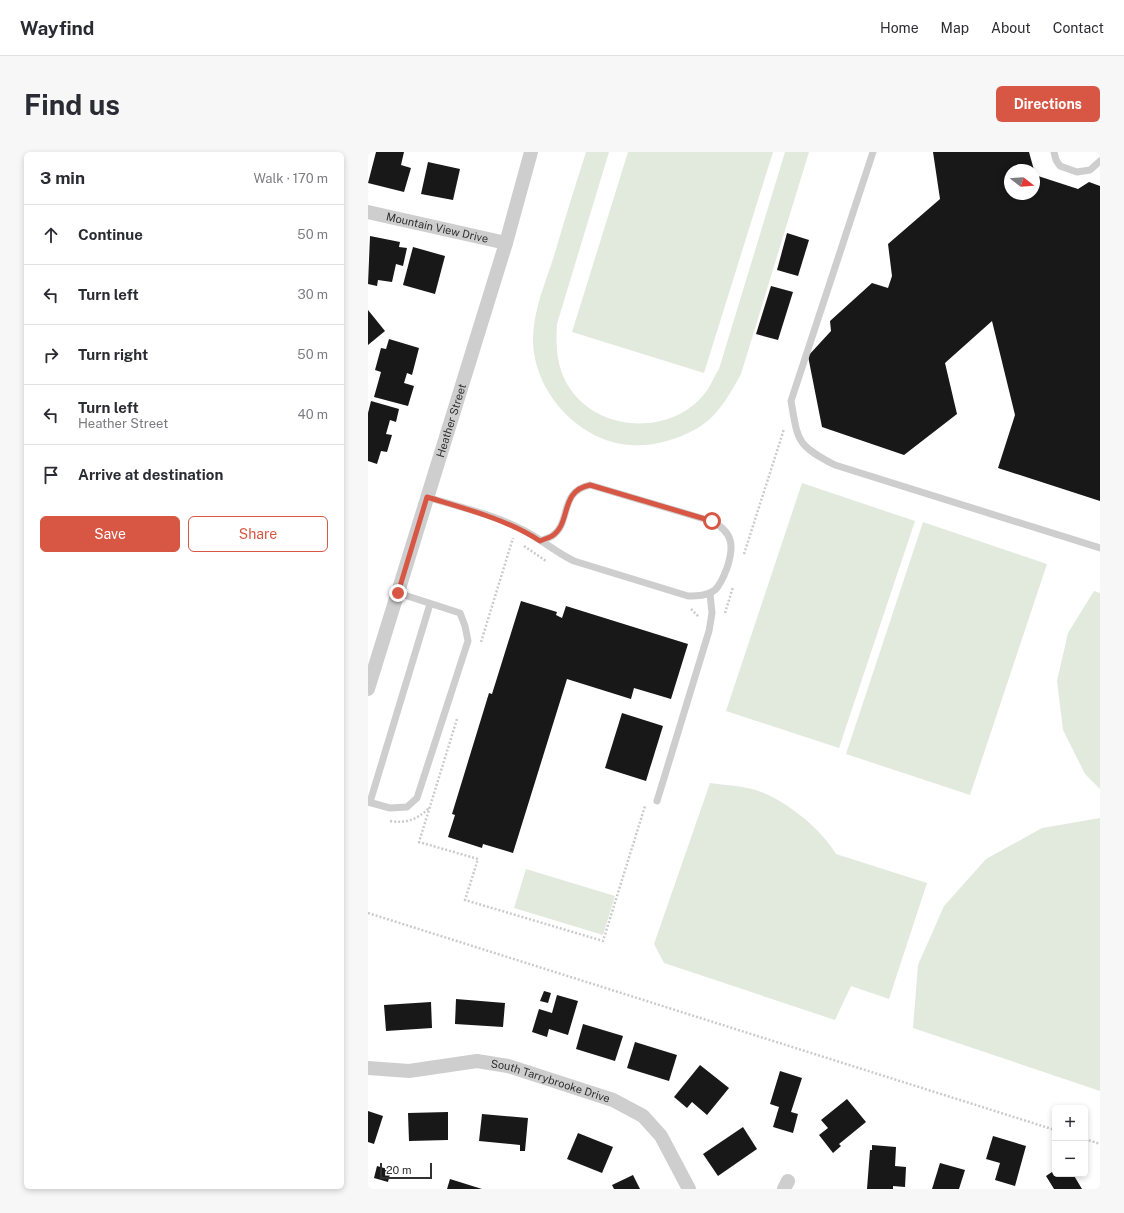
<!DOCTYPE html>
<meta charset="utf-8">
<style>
body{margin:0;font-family:"Public Sans",sans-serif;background:#f7f7f7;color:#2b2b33}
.controls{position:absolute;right:12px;bottom:12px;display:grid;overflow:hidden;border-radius:6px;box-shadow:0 2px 6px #0003}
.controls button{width:36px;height:36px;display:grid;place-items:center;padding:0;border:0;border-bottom:1px solid #e1e1e2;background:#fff;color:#2b2b33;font:20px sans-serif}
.compass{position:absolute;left:636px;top:12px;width:36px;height:36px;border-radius:50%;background:#fff;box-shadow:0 2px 6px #0003;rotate:107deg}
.scale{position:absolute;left:12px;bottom:10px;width:52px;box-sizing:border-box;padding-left:4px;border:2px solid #313131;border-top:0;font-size:11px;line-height:14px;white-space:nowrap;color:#313131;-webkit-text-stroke:3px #fff;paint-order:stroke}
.stop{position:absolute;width:12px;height:12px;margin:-9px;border:3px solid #d75744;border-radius:50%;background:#fff}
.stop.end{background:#d75744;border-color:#fff;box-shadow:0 1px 4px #0008}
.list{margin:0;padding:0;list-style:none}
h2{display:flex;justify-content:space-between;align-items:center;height:52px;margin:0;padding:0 16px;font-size:17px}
h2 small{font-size:13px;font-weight:400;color:#7c7c81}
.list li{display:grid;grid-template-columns:26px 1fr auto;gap:12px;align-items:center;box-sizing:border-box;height:60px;padding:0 16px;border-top:1px solid #e1e1e2}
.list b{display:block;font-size:15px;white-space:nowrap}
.list p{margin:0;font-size:13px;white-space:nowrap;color:#7c7c81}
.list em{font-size:13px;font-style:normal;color:#7c7c81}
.actions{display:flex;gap:8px;padding:12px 16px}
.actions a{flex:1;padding:9px 0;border:1px solid #d75744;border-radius:6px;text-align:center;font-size:14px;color:#d75744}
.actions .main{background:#d75744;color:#fff}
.icon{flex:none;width:22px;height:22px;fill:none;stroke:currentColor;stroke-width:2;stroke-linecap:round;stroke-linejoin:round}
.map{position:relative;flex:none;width:732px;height:1037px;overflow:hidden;border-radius:6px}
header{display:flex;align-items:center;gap:24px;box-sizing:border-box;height:56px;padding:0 20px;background:#fff;border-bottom:1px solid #e1e1e2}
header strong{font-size:19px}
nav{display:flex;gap:22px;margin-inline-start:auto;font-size:14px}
.intro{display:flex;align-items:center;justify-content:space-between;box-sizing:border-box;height:96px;padding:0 24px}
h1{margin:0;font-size:28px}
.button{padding:10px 18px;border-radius:6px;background:#d75744;color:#fff;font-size:14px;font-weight:700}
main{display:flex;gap:24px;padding:0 24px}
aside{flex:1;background:#fff;border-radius:6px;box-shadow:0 2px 6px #0003}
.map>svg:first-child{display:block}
</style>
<header>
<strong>Wayfind</strong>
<nav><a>Home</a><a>Map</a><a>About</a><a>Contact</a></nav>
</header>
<div class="intro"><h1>Find us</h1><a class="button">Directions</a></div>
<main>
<aside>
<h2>3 min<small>Walk · 170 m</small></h2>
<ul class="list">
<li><svg class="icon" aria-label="ahead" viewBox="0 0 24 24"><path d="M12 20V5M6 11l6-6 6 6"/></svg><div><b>Continue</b></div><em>50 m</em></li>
<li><svg class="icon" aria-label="left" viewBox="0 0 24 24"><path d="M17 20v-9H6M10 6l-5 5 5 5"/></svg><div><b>Turn left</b></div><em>30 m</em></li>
<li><svg class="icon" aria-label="right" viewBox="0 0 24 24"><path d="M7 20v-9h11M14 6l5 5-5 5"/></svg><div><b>Turn right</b></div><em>50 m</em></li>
<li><svg class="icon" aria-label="left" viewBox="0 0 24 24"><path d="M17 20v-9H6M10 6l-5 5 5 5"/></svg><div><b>Turn left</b><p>Heather Street</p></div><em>40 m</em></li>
<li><svg class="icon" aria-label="arrive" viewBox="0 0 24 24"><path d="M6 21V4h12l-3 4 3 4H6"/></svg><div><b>Arrive at destination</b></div></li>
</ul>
<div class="actions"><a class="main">Save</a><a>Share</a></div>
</aside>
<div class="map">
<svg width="732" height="1037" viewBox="0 0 732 1037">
<rect width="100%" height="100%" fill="#fff"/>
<g fill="#e2eade">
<path d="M218,0h23l-52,172c-1,19 -1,36 7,54 25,54 105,61 141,15 6,-7 9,-17 14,-24l66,-217h24l-68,222c-11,20 -24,44 -45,55 -20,11 -44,18 -67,16 -47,-4 -88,-46 -95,-92 -5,-33 10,-66 20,-97 10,-35 21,-69 32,-104z"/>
<polygon points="260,0 405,0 336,221 204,180"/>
<polygon points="434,331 547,369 471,596 358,559"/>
<polygon points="555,370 679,412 602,643 478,602"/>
<polygon points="726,439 732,441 732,637 717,622 695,578 689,529 700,481"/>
<path d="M342,631c15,2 32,3 46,7 28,9 66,39 80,64l91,29 -38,116 -38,-13 -16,34 -171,-57 -10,-19z"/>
<polygon points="732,666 732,939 545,876 550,813 576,754 618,707 674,676"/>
<polygon points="158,717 247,744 235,783 146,756"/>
</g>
<g fill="#181818">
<polygon points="8,0 36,0 33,13 43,16 36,40 0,31"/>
<polygon points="565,0 661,0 666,18 642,18 642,42 666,42 666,19 667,23 710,37 721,30 732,34 732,349 630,316 647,263 624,169 577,211 589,262 536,303 454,275 440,204 463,179 462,169 504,131 520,136 524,124 520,92 572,47"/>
<polygon points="60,10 92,17 85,48 53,42"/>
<polygon points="419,81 441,88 430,124 409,118"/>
<polygon points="2,84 32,90 31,95 39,96 35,114 28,112 24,130 10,128 9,134 0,132"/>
<polygon points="45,95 77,104 67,142 35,133"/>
<polygon points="403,134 425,140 410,188 388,182"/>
<polygon points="0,158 17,179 0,193"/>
<polygon points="21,187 51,196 44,223 39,221 36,231 46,234 40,254 6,245 13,220 7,218 13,196 18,197"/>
<polygon points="3,249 31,257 28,270 22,268 18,282 24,283 19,300 13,299 9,312 0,309 0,261"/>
<polygon points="153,449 189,460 188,463 194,466 198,454 320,492 303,547 266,536 263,547 199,527 145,701 115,692 114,696 80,685 87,663 84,662 121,541 124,542"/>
<polygon points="254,561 295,574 278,629 237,616"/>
<polygon points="176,839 183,841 180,851 172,849"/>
<polygon points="189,843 210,849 200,883 181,877 179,885 164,880 171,857 184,861"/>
<polygon points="88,847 137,851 135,875 87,872"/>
<polygon points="63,850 64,876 18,879 16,853"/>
<polygon points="215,872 255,884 247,909 208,897"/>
<polygon points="267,890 309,903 301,929 259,916"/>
<polygon points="332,913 361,936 339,963 324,950 319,956 306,945"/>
<polygon points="412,919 434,926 423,960 430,962 425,981 405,975 411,955 402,952"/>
<polygon points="479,947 498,970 471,992 473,994 465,1001 451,983 460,976 453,968"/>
<polygon points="0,959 15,964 6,992 0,990"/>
<polygon points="80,960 80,988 41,989 40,961"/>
<polygon points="114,962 160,966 157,999 152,999 152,993 111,989"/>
<polygon points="375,975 389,997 350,1024 335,1002"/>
<polygon points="210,981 245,995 234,1021 199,1007"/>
<polygon points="625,984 658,994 647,1034 627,1028 632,1011 618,1007"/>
<polygon points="504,993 528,995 527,1014 538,1015 537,1035 525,1034 525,1037 499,1037 502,998 504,998"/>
<polygon points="572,1011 597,1018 591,1037 564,1037"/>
<polygon points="9,1014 23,1018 20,1030 6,1026"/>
<polygon points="687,1018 687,1022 705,1022 714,1037 686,1037 678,1024"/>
<polygon points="265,1023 272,1037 246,1037 244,1033"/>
<polygon points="82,1027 114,1037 79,1037"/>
</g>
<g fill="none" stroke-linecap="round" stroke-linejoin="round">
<g stroke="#cbcbcb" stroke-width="2.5" stroke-dasharray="2 2" stroke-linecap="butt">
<polyline points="156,394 178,409"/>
<polyline points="376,402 416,277"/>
<polyline points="323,457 331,465"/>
<polyline points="357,461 365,435"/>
<polyline points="113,490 145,386"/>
<polyline points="89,567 51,690 110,707 97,748 235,789 277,654"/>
<path d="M22,669c17,3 28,-2 40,-14"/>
<polyline points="0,761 687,978"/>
<polyline points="717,987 732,992"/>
</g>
<g stroke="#cecece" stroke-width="7">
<path d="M505,0l-82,249c7,40 5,44 44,64l265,83"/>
<polyline points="686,0 688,8 692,14 709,20 722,18 732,9"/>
<path d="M59,345c32,10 65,17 94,32 19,9 34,23 53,32l114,35c9,0 19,0 27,-6 6,-6 9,-14 12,-22 7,-21 7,-36 -16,-47l-121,-36c-32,7 -18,38 -38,51 -3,2 -8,3 -11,5"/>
<polyline points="289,649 341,479 344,461 342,441"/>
<polyline points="0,650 22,656 39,655 49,646 100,489 97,474 92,461 30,441"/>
<polyline points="2,650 62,452"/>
</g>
<g stroke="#cecece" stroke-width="14">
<path id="s1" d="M0,60l138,31"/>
<path id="s2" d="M0,537l138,-446 25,-91"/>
<path id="s3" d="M0,916l41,3 68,-10 31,5 105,34 30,16 18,20 28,53"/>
<polyline points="416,1037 420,1029"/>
</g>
</g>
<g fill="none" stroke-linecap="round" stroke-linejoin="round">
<path stroke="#d75744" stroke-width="5" d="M30,441l29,-96c39,12 79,22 113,44 4,-2 9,-3 12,-5 20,-13 7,-45 38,-51l122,36"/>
</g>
<g text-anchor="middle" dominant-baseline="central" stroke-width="4" stroke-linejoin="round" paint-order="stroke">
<g font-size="11" fill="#313131" stroke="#fff">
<text stroke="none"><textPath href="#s1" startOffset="71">Mountain View Drive</textPath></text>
<text stroke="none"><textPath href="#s2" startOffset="281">Heather Street</textPath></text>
<text stroke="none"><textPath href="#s3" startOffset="186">South Tarrybrooke Drive</textPath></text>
</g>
</g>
</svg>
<div class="controls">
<button>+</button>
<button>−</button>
</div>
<svg class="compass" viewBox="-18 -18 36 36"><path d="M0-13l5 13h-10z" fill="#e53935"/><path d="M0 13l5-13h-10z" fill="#7c7c81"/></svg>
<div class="scale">20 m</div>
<div class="stop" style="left:344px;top:369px"></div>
<div class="stop end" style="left:30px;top:441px"></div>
</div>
</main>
